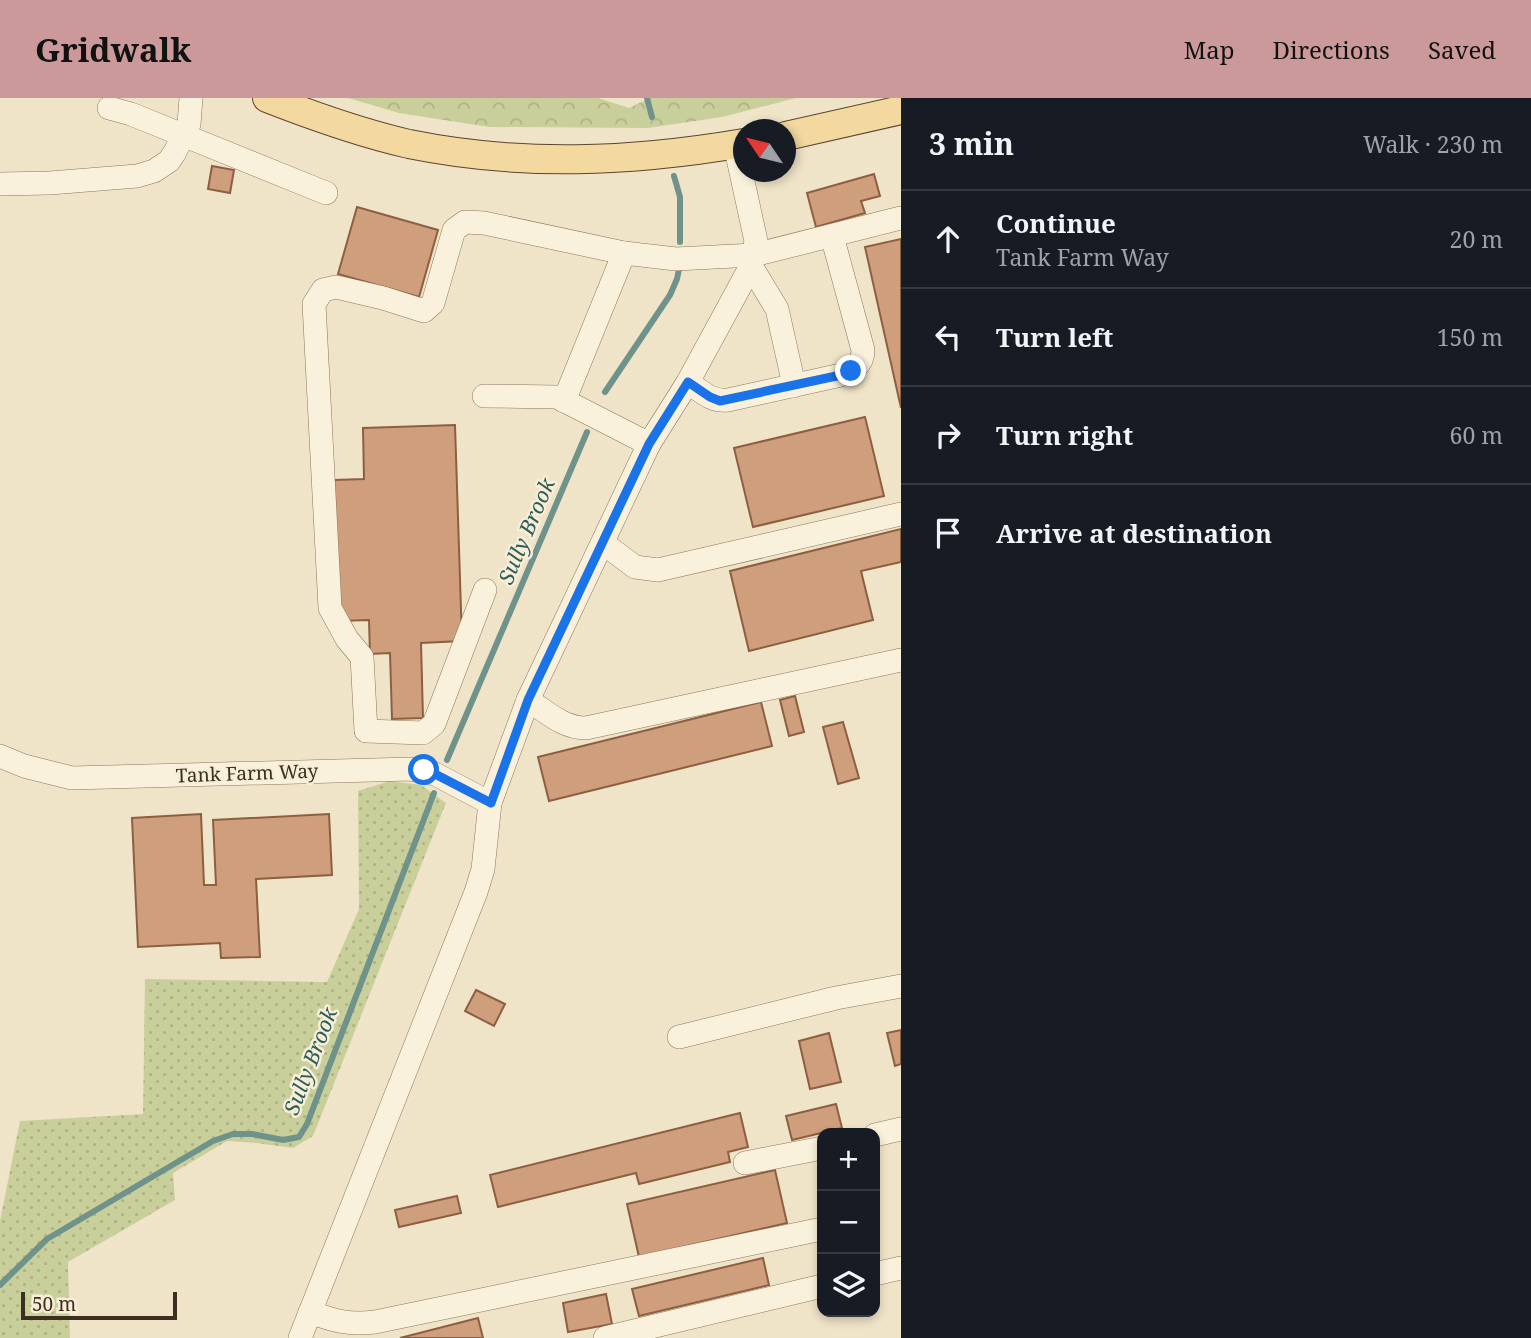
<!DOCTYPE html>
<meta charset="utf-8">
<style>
body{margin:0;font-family:"Noto Serif",serif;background:#242831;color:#f1f3f6}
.controls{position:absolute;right:21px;bottom:21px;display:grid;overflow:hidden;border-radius:14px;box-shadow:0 4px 10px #0003}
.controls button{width:63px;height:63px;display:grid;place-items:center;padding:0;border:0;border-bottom:2px solid #363941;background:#171b24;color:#f1f3f6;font:35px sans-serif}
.compass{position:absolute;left:733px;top:21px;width:63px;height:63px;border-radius:50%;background:#171b24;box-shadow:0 4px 10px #0003;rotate:305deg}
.scale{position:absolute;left:21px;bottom:18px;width:156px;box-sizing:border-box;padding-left:7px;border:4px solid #3d2e20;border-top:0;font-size:19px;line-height:24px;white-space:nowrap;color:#3d2e20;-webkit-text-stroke:5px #f7eed8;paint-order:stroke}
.stop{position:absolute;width:21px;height:21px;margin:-16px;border:5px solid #1a73e8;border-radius:50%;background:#fff}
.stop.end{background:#1a73e8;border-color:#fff;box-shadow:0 2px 7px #0008}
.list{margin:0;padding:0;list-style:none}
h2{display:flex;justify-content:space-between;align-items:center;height:91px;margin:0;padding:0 28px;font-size:30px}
h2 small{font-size:23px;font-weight:400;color:#9ea1a6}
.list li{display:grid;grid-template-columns:46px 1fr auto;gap:21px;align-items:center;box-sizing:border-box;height:98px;padding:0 28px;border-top:2px solid #363941}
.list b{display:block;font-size:26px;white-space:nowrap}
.list p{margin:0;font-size:23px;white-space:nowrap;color:#9ea1a6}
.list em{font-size:23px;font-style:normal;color:#9ea1a6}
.icon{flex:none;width:38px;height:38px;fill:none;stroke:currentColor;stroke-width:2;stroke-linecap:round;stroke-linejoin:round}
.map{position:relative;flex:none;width:901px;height:1240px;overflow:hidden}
header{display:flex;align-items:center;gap:42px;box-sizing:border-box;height:98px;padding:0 35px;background:#cc999b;color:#111}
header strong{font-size:33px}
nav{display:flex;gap:38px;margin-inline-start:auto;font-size:24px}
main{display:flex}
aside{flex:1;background:#171b24}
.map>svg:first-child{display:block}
</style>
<header>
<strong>Gridwalk</strong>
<nav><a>Map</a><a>Directions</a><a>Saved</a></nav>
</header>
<main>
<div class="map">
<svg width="901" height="1240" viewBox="0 0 901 1240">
<defs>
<pattern id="grass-dots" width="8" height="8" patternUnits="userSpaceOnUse" patternTransform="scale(1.75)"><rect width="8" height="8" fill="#c9cf9b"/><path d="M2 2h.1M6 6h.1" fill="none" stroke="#aeb285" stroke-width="1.8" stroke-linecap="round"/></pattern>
<pattern id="forest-crowns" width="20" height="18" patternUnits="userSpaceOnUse" patternTransform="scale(1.75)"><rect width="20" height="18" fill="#c9cf9b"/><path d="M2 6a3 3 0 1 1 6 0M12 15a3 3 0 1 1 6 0" fill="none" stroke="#aeb285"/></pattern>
</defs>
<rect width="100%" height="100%" fill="#f0e4c8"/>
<polygon fill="url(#grass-dots)" points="390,683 421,687 446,705 313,1038 293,1050 256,1045 227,1043 173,1075 175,1102 68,1164 70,1240 0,1240 0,1123 20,1023 143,1016 145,881 327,884 359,811 358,693"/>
<polygon fill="url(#forest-crowns)" points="348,0 598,0 629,10 650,0 796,0 722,19 648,30 489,29 399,15"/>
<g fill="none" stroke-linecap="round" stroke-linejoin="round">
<g stroke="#6f938a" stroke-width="6">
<polyline points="647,0 652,19"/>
<polyline points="674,78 680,99 680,144"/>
<polyline points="605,294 670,197 677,181 680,166"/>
<polyline points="447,662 587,334"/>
<polyline points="0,1187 47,1141 213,1043 233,1036 252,1036 283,1042 299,1039 307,1026 434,695"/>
</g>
</g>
<g fill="#cf9f7d" stroke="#8d5f41" stroke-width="2">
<polygon points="212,68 234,72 230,95 208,91"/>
<polygon points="874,76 880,98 861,103 865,115 816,129 807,95"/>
<polygon points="357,109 438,132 419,199 338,176"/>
<polygon points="901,141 901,310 865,149"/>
<polygon points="865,319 884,398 753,429 734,350"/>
<polygon points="455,327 462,543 421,545 423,620 392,621 390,555 370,556 369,522 339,523 334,382 364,381 363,330"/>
<polygon points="901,431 901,464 861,473 873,522 749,553 730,473"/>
<polygon points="795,598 804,634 789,638 780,602"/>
<polygon points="761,604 772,648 549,703 538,659"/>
<polygon points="843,624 859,680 838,686 823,629"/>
<polygon points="201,716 204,787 216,787 213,722 329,716 332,777 256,781 260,859 221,860 220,845 138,849 132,720"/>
<polygon points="476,892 505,906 494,928 465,913"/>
<polygon points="901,932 901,966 895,968 887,935"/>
<polygon points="829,935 841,984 810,991 799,943"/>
<polygon points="836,1006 842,1030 792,1042 786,1018"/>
<polygon points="740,1015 748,1049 728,1054 730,1064 639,1086 636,1075 498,1109 490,1077"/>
<polygon points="775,1072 787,1125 639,1159 627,1106"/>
<polygon points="457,1098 461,1115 399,1129 395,1112"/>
<polygon points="763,1160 769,1187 639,1218 632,1191"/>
<polygon points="606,1196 612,1226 568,1234 563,1205"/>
<polygon points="478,1220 483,1240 400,1240"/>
</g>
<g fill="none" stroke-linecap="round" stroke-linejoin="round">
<g stroke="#8d765c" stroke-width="24">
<g id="minor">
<polyline points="109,10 131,16 326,95"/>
<polyline points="0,86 50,85 137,78 154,73 169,63 175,54 189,26 191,0"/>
<polyline points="751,168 777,211 794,287 793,288"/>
<path d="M688,284c13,9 23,20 40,18l113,-25c12,-5 22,-10 22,-25l-31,-114"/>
<polyline points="484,298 557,299 649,346"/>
<polyline points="564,303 624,155"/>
<polyline points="603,445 635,469 658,472 901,416"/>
<polyline points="485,492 434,626 423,635 366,633 362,559 347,541 330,510 314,206 323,192 336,189 383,200 424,213 433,205 454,132 465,124 484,125 624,155 676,161 754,157 901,120"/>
<path d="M528,602c19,12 35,28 58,28l315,-68"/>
<polyline points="0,658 24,668 72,680 410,671 435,676 490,705"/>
<polyline points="679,939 836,900 901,888"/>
<polyline points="875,1037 901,1031"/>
<polyline points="745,1065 822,1050"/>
<polyline points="875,1176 901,1170"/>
<path d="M310,1214c24,9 39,13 65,10l447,-93"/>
<polyline points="300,1240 476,794 483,771 490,705 528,602 649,346 688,284 751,168 756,143 735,47"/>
<polyline points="605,1240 822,1188"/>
</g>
</g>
<g stroke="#5b4430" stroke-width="30">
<g id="major">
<path d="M267,0c46,18 94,35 142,46 113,23 222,18 335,-1"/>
<polyline points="786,38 901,12"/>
</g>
</g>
<use href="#minor" stroke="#faf1dc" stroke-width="23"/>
<use href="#major" stroke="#f3d9a0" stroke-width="28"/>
</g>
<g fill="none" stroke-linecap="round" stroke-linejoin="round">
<polyline stroke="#1a73e8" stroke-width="9" points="424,672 435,676 491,705 528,602 649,346 688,284 710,299 720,303 841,277 851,273"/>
</g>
<g text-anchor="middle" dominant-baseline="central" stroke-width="5" stroke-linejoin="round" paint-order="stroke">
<g font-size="19" fill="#3d2e20" stroke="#f7eed8">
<text transform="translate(247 675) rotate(-2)">Tank Farm Way</text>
</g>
<g font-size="21" font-style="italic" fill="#2f5d5a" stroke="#f7eed8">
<text transform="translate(526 433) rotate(-67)">Sully Brook</text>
<text transform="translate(310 963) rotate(-69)">Sully Brook</text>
</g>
</g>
</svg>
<div class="controls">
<button>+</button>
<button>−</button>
<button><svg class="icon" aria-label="layers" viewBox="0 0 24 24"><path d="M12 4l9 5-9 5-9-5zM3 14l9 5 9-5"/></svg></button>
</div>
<svg class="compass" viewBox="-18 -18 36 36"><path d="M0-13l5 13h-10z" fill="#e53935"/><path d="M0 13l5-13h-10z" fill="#9ea1a6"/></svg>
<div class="scale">50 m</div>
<div class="stop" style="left:424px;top:672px"></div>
<div class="stop end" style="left:851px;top:273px"></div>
</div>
<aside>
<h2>3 min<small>Walk · 230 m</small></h2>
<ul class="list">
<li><svg class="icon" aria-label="ahead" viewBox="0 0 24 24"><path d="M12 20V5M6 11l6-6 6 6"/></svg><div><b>Continue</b><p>Tank Farm Way</p></div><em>20 m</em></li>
<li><svg class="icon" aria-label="left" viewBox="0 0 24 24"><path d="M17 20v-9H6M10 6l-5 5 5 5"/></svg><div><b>Turn left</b></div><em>150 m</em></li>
<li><svg class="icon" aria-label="right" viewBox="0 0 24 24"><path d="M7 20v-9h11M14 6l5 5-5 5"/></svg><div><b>Turn right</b></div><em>60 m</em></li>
<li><svg class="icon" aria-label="arrive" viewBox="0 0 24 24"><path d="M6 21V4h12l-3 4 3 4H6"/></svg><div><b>Arrive at destination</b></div></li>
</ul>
</aside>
</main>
